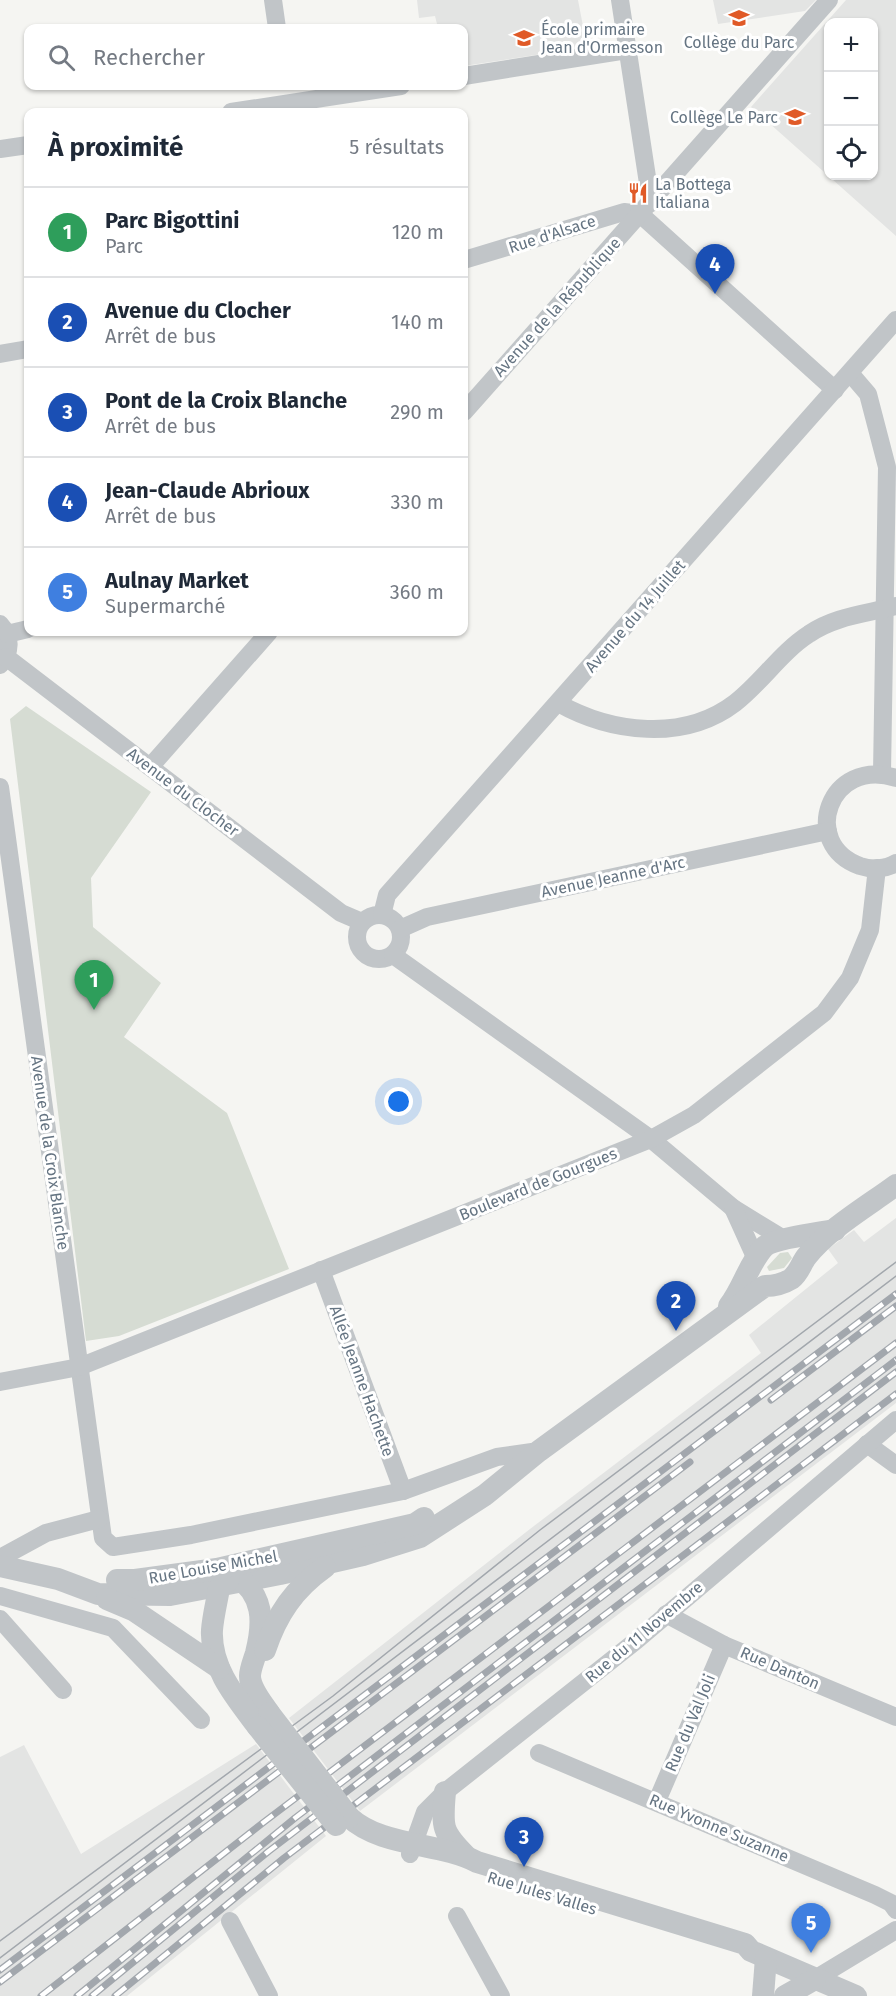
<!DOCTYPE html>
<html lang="fr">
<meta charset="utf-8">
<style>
body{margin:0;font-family:"Fira Sans",sans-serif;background:#f2f2f3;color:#1f2937}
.controls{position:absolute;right:18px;top:18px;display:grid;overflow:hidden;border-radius:12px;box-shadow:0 2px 4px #0004}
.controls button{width:54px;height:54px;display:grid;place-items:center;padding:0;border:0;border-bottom:2px solid #e0e1e3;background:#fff;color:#1f2937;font:30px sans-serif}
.you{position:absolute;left:399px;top:1102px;width:21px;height:21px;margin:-15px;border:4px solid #fff;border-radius:50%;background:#1a73e8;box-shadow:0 0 0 9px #1a73e833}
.badge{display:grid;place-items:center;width:39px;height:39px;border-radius:50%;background:#7c3aed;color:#fff;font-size:20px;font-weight:700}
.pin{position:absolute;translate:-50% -50px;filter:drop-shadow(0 2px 3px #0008)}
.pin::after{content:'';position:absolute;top:32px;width:21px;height:18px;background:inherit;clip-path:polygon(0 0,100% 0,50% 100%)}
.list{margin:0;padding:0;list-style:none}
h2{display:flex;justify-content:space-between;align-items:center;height:78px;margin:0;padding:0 24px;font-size:26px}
h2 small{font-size:20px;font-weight:400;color:#747a83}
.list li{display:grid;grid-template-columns:39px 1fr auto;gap:18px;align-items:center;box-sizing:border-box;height:90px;padding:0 24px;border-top:2px solid #e0e1e3}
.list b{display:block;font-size:22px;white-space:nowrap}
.list p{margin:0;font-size:20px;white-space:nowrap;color:#747a83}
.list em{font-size:20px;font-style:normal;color:#747a83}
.icon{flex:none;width:33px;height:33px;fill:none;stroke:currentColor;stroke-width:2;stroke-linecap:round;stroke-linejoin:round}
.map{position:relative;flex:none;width:896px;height:1996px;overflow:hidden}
.search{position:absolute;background:#fff;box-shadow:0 2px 4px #0004;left:24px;top:24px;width:444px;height:66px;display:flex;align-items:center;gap:15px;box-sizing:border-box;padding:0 21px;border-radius:12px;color:#747a83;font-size:22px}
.panel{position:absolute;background:#fff;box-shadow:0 2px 4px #0004;left:24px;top:108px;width:444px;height:528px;border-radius:12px}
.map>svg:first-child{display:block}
</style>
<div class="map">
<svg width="896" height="1996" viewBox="0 0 896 1996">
<rect width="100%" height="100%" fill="#f5f5f2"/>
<g fill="#e3e4e3" fill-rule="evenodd">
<polygon points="417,0 578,0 587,47 464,66 464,28 438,28 435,16 419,18"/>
<polygon points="713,0 816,0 805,11 718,24"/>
<path d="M846,0h50v236l-145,-129zM828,22h46v154h-46z"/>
<polygon points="896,1218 896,1403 360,1811 289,1718 530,1529 761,1353 749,1335 838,1263 828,1249 854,1230 864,1242"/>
<polygon points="256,1744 326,1836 127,1996 0,1996 0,1757 24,1745 81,1854"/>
</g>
<g fill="#d6dcd3">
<polygon points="26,706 151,792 91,878 93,927 161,983 124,1037 227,1113 289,1269 119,1336 86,1341 10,719"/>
<polygon points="788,1252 792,1258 784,1268 769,1271 767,1267 780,1253"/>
</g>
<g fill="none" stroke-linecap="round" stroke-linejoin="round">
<g stroke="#c1c5c8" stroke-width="18">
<polyline points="273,0 277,28"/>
<polyline points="620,0 651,203"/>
<polyline points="464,76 627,50"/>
<polyline points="231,112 401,86"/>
<polyline points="0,149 28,145"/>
<polyline points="464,260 624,212 640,214 835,390"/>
<polyline points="0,354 28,349"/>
<polyline points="850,373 868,394 887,467 882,773"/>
<polyline points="464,412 829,0"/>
<path d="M0,624c12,13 11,28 0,41"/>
<polyline points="7,634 28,629"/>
<polyline points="6,657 341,913 362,922"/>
<path d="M558,703c53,30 126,39 177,0 27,-21 46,-51 74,-69 26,-18 57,-20 87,-28"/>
<polyline points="150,767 269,632"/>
<path d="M896,778c-67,-22 -97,66 -36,88 12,4 26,3 36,-3"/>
<polyline points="0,787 103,1538 113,1547 191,1535 403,1491 497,1457 539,1451"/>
<circle cx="379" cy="937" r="22"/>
<polyline points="382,915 387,895 896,320"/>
<polyline points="400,929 427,917 828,831"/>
<polyline points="393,955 651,1139 733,1208 782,1238"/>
<polyline points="733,1208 756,1259"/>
<polyline points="321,1270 403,1491"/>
<polyline points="0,1382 79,1367 651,1139 694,1115 824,1013 850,978 870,930 877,868"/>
<polyline points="867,1444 896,1465"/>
<polyline points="0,1558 46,1533 99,1519"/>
<polyline points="0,1596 113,1628 201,1720"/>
<polyline points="666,1614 724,1645 896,1717"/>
<polyline points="0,1619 63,1690"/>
<polyline points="539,1753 875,1895 891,1903 896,1910"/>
<polyline points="657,1801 724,1645"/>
<polyline points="410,1854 425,1812 445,1792 637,1640 896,1420"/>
<polyline points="457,1916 501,1996"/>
<polyline points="230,1921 269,1996"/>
<polyline points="815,1979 896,1930"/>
</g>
<g stroke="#c1c5c8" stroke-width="22">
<path d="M729,1306c14,-18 20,-43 35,-59 8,-8 58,-15 71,-17"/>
<path d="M0,1566l58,13 40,15 72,1 110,-21 83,-19 57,-18 65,-42 54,-44 226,-165c9,0 18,-2 26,-7 9,-7 10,-16 16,-23 21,-27 62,-51 89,-71"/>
<path d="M235,1575c29,20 29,46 21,78 -2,7 -6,16 -6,23 0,13 12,26 19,37"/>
<path d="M229,1579l-10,9c-2,13 -6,28 -7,42 -2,38 24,68 46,97"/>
<polyline points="117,1580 135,1580 217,1569 415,1524 424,1518"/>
<polyline points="107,1599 133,1610 219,1668"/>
<path d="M265,1650c12,-36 29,-61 60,-83"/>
<path d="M445,1792c-3,35 -4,39 21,64"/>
<path d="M349,1817c32,30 90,25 128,45l268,82 6,7 105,45"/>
<polyline points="763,1996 766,1958"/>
<polyline points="785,1996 815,1979"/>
</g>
<g stroke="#a2a7ad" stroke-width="1.5">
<polyline points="0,1941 333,1696 540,1530 896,1262"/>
<polyline points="0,1958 896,1276"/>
</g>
<g stroke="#a2a7ad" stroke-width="7">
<g id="rail">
<polyline points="771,1400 896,1306"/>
<polyline points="0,1970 896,1294"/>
<polyline points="0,1982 690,1462"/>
<polyline points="41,1996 264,1822 896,1343"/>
<polyline points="77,1996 295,1818 896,1360"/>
<polyline points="92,1996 269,1851 896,1372"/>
<polyline points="115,1996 284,1858 896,1394"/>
</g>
</g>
<use href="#rail" stroke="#fff" stroke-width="4.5" stroke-dasharray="14" stroke-linecap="butt"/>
<g stroke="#c1c5c8" stroke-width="22">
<polyline points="269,1713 349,1817"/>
<polyline points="258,1727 336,1825"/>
</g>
</g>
<defs>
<g id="school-bare" transform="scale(1.62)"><path d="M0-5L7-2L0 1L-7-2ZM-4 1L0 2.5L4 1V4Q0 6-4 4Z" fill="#e05a27" stroke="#fff" stroke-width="2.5" paint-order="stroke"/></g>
<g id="restaurant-bare" transform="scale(1.62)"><path d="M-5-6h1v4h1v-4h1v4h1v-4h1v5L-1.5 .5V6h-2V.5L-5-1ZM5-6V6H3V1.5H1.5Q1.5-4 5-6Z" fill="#e05a27" stroke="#fff" stroke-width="2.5" paint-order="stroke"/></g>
</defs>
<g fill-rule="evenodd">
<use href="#school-bare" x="739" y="18"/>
<use href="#school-bare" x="524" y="38"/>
<use href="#school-bare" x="795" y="117"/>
<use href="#restaurant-bare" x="638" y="193"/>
</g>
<g text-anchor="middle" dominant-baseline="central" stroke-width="6" stroke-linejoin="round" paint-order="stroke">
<g font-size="16" fill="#657482" stroke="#fff" text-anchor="start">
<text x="541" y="29">École primaire<tspan x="541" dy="18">Jean d'Ormesson</tspan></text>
<text x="739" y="42" text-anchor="middle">Collège du Parc</text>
<text x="778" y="117" text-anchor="end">Collège Le Parc</text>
<text x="655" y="184">La Bottega<tspan x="655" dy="18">Italiana</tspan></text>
</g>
<g font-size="16" fill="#657482" stroke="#fff">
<text transform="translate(552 234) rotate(-18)">Rue d'Alsace</text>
<text transform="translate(557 307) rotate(-48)">Avenue de la République</text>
<text transform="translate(635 616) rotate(-49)">Avenue du 14 Juillet</text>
<text transform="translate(183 792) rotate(37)">Avenue du Clocher</text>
<text transform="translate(613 877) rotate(-12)">Avenue Jeanne d'Arc</text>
<text transform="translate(50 1153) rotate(82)">Avenue de la Croix Blanche</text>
<text transform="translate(538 1184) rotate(-22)">Boulevard de Gourgues</text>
<text transform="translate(362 1381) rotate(70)">Allée Jeanne Hachette</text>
<text transform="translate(213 1567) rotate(-10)">Rue Louise Michel</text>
<text transform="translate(644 1632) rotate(-40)">Rue du 11 Novembre</text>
<text transform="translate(780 1668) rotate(23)">Rue Danton</text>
<text transform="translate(690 1723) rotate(-67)">Rue du Val Joli</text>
<text transform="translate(719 1828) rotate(23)">Rue Yvonne Suzanne</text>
<text transform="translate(542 1893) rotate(17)">Rue Jules Valles</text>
</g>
</g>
</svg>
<div class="controls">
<button>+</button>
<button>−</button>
<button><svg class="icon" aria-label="locate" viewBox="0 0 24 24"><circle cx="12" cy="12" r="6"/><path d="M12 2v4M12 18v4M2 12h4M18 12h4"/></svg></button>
</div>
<div class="you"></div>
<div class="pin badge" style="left:94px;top:1010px;background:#2e9e5b">1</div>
<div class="pin badge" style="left:676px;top:1331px;background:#1a4fb4">2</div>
<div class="pin badge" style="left:524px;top:1867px;background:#1a4fb4">3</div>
<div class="pin badge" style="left:715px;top:294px;background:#1a4fb4">4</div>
<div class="pin badge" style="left:811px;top:1953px;background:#3f7fe0">5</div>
<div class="search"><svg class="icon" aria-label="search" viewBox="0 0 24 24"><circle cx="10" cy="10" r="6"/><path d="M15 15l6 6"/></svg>Rechercher</div>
<section class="panel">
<h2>À proximité<small>5 résultats</small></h2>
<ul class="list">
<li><span class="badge" style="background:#2e9e5b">1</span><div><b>Parc Bigottini</b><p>Parc</p></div><em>120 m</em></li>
<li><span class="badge" style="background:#1a4fb4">2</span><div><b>Avenue du Clocher</b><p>Arrêt de bus</p></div><em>140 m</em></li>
<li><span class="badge" style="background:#1a4fb4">3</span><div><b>Pont de la Croix Blanche</b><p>Arrêt de bus</p></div><em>290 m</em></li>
<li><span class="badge" style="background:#1a4fb4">4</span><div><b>Jean-Claude Abrioux</b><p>Arrêt de bus</p></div><em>330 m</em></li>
<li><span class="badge" style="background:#3f7fe0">5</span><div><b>Aulnay Market</b><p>Supermarché</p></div><em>360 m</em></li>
</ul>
</section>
</div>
